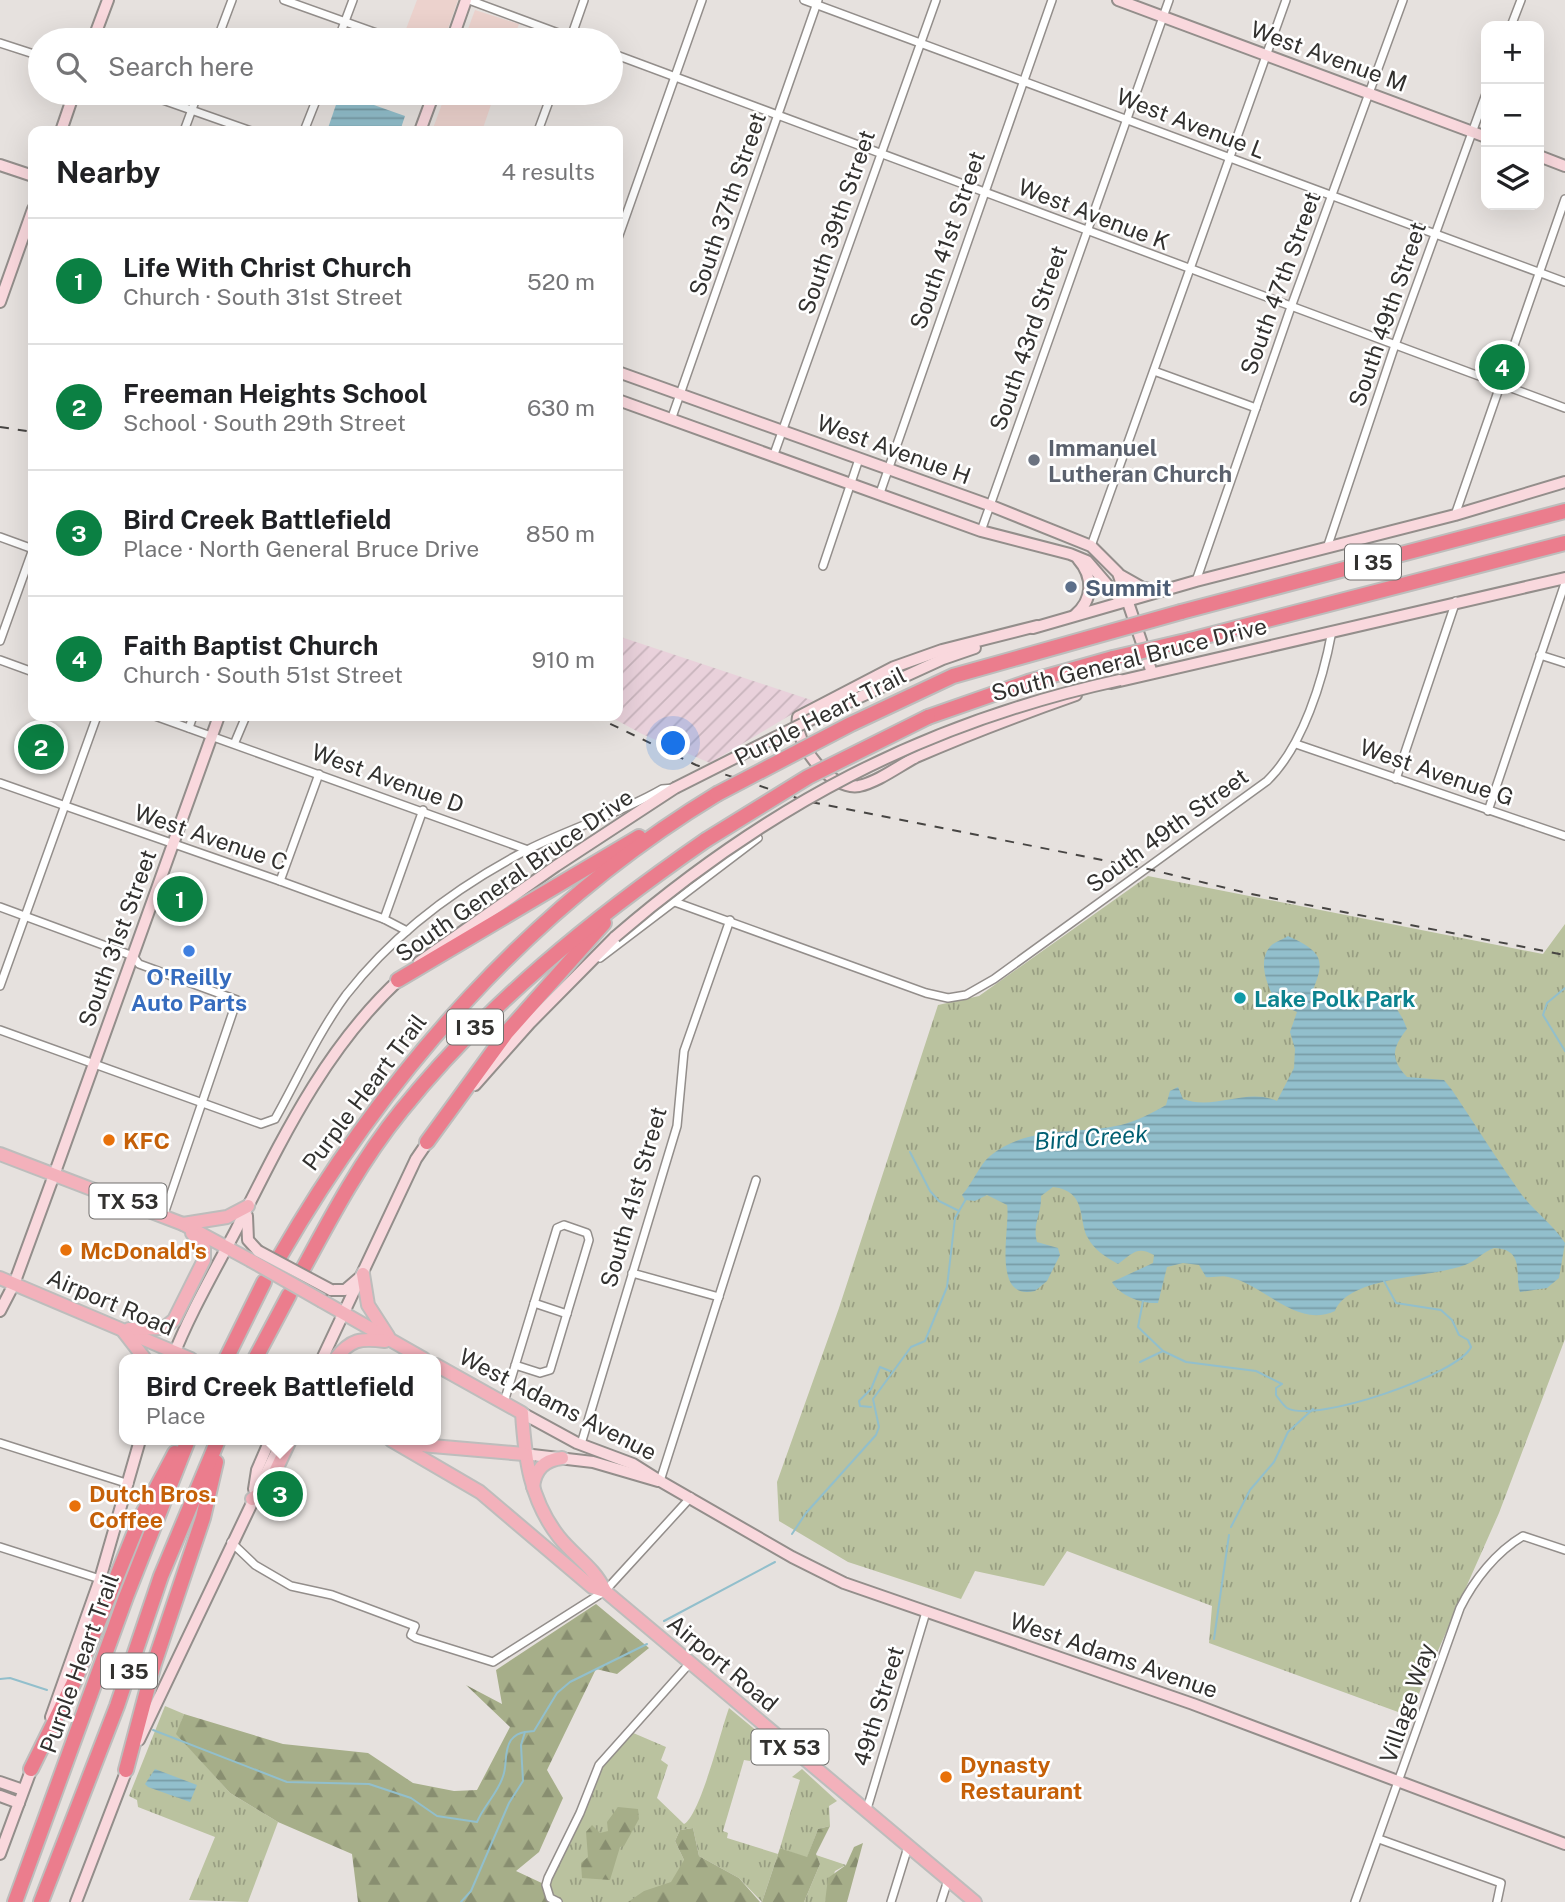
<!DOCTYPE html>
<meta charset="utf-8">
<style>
body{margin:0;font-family:"Public Sans",sans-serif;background:#f2f2f2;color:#202124}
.controls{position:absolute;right:21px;top:21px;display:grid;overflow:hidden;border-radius:14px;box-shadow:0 7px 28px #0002}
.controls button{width:63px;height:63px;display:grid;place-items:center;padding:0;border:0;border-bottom:2px solid #e0e0e0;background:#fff;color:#202124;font:35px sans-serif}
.you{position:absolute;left:674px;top:744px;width:24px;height:24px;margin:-18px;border:5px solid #fff;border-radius:50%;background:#1a73e8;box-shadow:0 0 0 10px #1a73e833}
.badge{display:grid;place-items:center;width:46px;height:46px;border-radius:50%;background:#0b8043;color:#fff;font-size:23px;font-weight:700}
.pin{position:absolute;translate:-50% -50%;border:4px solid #fff;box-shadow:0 2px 7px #0006}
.popup{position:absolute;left:119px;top:1354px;width:322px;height:91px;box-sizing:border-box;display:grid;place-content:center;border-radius:14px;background:#fff;filter:drop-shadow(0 2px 5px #0005);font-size:23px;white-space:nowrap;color:#757577}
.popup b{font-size:26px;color:#202124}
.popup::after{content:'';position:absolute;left:50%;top:100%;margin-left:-14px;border:14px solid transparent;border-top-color:#fff}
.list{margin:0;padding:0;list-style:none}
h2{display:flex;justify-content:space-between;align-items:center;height:91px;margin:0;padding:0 28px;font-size:30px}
h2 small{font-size:23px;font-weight:400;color:#757577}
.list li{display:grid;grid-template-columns:46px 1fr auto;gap:21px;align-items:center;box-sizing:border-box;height:126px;padding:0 28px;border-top:2px solid #e0e0e0}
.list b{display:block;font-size:26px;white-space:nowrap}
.list p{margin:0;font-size:23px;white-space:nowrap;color:#757577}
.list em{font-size:23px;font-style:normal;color:#757577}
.icon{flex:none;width:38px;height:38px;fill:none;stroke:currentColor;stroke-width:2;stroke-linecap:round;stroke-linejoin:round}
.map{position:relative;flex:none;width:1565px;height:1902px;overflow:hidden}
.search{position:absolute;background:#fff;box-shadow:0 7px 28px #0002;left:28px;top:28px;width:595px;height:77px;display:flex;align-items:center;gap:18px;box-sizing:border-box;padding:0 24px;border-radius:38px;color:#757577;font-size:26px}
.panel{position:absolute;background:#fff;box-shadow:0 7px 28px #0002;left:28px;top:126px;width:595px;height:595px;border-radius:14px}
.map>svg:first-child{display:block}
</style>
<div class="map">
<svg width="1565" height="1902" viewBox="0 0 1565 1902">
<defs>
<pattern id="industrial-furrows" width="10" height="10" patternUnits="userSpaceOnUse" patternTransform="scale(1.75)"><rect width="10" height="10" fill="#e9d1db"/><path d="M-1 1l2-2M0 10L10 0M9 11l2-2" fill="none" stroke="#c8b4bc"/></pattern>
<pattern id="grass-tufts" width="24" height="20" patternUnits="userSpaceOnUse" patternTransform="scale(1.75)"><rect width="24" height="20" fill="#bac29f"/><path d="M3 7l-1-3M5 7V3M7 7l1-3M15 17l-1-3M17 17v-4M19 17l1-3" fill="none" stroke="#989e82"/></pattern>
<pattern id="forest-firs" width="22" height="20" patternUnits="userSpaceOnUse" patternTransform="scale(1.75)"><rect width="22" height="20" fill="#a6ae89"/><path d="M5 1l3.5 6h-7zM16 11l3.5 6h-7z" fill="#888e70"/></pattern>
<pattern id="water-rules" width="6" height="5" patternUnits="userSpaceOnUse" patternTransform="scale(1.75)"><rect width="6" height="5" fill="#92bfcc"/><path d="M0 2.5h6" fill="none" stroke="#789ca6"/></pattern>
</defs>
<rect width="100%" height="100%" fill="#e6e1de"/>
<g fill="#ecd2cd">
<polygon points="417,0 458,0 444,40 412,40 403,37"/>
<polygon points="475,10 519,24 513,40 464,40"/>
<polygon points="446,93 495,93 482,131 432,131"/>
</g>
<polygon fill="url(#industrial-furrows)" points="618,636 814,701 710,763 642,734 609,716 618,716"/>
<g fill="url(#grass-tufts)">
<polygon points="1148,876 1543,954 1565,924 1565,1339 1499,1513 1409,1716 1209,1643 1212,1606 1067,1551 1044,1586 975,1571 961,1599 848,1562 779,1521 777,1482 839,1308 938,1005 979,996"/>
<polygon points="165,1706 184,1714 177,1734 230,1793 278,1822 248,1902 189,1900 215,1837 138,1807 137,1800 129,1796"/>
<path d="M729,1708l35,29 -14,24 -6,-1 -21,71 5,2 -1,5 51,16 -16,48 -23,-24 -40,-22 -6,-28 -13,2 -5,11 9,19 -4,42h-122l-8,-4 -2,-20 51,-113 32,-33 35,15 -5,13 7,5 -11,33 27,26c16,-8 37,-94 45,-116z"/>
<polygon points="802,1769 837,1801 829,1806 830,1826 818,1829 807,1858 780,1848 800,1780 792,1777"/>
<polygon points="816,1855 846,1865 835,1871 825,1902 804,1902 820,1864"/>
</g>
<g fill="url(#forest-firs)">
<polygon points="596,1604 649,1648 617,1674 596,1669 547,1770 563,1798 539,1852 516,1871 546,1885 550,1898 558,1902 358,1902 352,1854 278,1822 230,1793 176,1734 184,1714 283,1744 368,1753 413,1783 454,1791 477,1790 510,1727 466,1685 502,1704 496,1670"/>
<polygon points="618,1807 638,1809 639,1819 624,1846 620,1847 610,1880 582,1878 581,1863 588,1857 586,1832 592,1825 600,1833 608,1831 607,1822"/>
<polygon points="830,1826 816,1854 820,1864 804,1902 762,1902 780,1848 807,1857 818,1829"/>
<polygon points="693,1828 699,1856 739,1878 760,1902 628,1902 644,1891 671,1882 684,1860 675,1841 680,1830"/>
<polygon points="863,1843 847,1902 825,1902 828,1878 846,1865 854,1847"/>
</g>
<g fill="url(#water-rules)">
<polygon points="340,93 405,116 400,131 327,131"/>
<path d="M1288,936c38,17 37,26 22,61l4,4c11,-4 20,-3 32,-2 9,1 19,-4 28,-4 17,0 28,20 33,34 -15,19 -17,30 0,48l37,3 8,10c22,33 44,68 67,101 15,21 32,31 46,52l-6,35 -12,10 -27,4c-6,-16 6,-43 -26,-44 -11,4 -18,13 -29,17 -34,13 -116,11 -130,46 -40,18 -70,-27 -107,-34 -6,-2 -15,1 -22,0l-7,-12 -16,-2 -16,4 -9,36c-16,1 -38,-7 -46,-21l41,-19 1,-8c-17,-10 -22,-1 -36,9 -11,-6 -25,-15 -30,-26 -10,-17 0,-47 -35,-51l-12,9c1,17 -9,28 -4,46l21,6 2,7 -13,26 -12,10c-45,11 -24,-66 -28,-86l-20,-10 -12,6 -10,-1 -3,-5c11,-12 17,-30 28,-39 38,-31 87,-21 131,-31 16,-4 31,-12 45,-20l4,-14 8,-4 5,12c32,12 63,-12 94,2l17,-33 1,-19 -5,-17 7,-20 -20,-9c-9,-14 -22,-45 -4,-59 4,-3 11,-5 15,-8z"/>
<polygon points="155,1769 197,1785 190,1802 148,1787 145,1784"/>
</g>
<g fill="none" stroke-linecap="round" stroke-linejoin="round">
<g stroke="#92bfcc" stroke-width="2">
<polyline points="1565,988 1547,1003 1543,1015 1565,1051"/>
<polyline points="910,1152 930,1191 939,1201 959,1211"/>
<path d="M1143,1301l-5,26 25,24 23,11 70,9 26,13 -6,4v7c3,4 7,10 11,13 28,16 172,-34 184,-61l-3,-7 -9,-5 -7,-15 -11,-10 -45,-7 -12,-22"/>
<polyline points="1140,1362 1163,1351"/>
<polyline points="871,1407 860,1406 859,1401 871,1389 880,1367 890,1371"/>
<polyline points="1231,1527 1250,1490 1274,1462 1288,1432 1313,1409"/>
<polyline points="792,1534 806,1513 876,1435 879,1427 873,1399 911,1347 925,1341 947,1287 955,1218 966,1199"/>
<polyline points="664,1621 775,1562"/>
<polyline points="1214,1639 1229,1535"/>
<polyline points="0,1679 10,1678 47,1690"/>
<path d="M153,1730l134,52 82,2 42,14 26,18 40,6c7,-17 23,-31 27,-49 3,-11 0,-23 7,-33 4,-5 8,-7 14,-8"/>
<polyline points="461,1902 471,1891 509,1803 523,1781 521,1745 525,1732 534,1731 557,1693 570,1682 647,1644"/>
</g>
<g stroke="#938e8b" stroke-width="10">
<g id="street">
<polyline points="284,0 396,40"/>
<polyline points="469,0 577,40"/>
<polyline points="804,0 1565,282"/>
<polyline points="1511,26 1521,0"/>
<polyline points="217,40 232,0"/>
<polyline points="338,40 353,0"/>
<polyline points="570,40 584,0"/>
<polyline points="0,43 40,56"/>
<polyline points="611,53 1565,408"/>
<polyline points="143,93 251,131"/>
<polyline points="184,131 198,93"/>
<polyline points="304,131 319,93"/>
<polyline points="538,131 552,93"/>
<polyline points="618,238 702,0"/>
<polyline points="1154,371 1256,408"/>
<polyline points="671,420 818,0"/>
<polyline points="773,457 936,0"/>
<polyline points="880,493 1052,0"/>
<polyline points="1455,515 1565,199"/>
<polyline points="981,531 1169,0"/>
<polyline points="0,537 33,549"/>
<polyline points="1091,546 1286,0"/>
<polyline points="1327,548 1395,345 1486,94"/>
<polyline points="823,566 859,459"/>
<polyline points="1196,581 1291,307 1403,0"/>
<polyline points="0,641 33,549"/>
<polyline points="1540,655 1565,663"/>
<polyline points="0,660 33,672"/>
<polyline points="155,716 528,850"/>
<polyline points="189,728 193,716"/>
<polyline points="235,742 246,716"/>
<polyline points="1296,744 1565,836"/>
<polyline points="1396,779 1456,601"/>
<polyline points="0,783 280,881 384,919 407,931"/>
<polyline points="1488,811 1565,583"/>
<polyline points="280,881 319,774"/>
<path d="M672,901l254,92 22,5 18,-3 28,-16 273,-198c36,-35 56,-101 65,-150"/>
<polyline points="0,907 133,956 139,964 237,1000 163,1217"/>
<polyline points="384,919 423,810"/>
<polyline points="600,958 758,838"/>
<polyline points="0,986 97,716"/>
<path d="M0,1030l261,94 14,-5c23,-41 43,-86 71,-124 48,-62 112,-109 181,-145 44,-22 92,-36 135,-61l12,-1"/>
<polyline points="632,1273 719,1297"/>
<polyline points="534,1303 567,1314"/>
<polyline points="504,1402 557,1228 564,1225 587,1233 589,1240 550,1370 540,1373 515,1365"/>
<polyline points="0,1443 129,1484"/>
<polyline points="581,1444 677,1126 684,1051 730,920"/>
<polyline points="660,1481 756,1180"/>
<polyline points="231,1542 255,1565 291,1586 332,1595 415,1626 411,1635 416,1638 493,1662 605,1591 691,1497"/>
<polyline points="0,1547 100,1579"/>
<polyline points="866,1812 926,1612"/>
<polyline points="1379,1839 1501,1883 1497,1902"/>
<polyline points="558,1902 550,1898 546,1885 548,1878 580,1813 599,1765 690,1663"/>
<polyline points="891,1902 908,1847"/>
<polyline points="941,1902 948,1880"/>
<path d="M1355,1902l105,-294c14,-28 36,-56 63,-72l42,14"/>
</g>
</g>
<g stroke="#938e8b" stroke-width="14">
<g id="secondary">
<polyline points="1118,0 1486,137"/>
<polyline points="93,40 108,0"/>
<polyline points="452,40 466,0"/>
<polyline points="61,131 74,93"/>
<polyline points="420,131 434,93"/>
<polyline points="1539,156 1565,166"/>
<polyline points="0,165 33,176"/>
<polyline points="0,302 33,209"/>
<polyline points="618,372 989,505 1091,546 1118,573 1152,673"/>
<polyline points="618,400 981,531 1070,554 1087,561 1117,596 1126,601"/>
<polyline points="1120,575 1143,588 1157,590"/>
<path d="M1075,615c18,-15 19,-38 3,-56"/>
<path d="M1037,626l-95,24 -48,17 -96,50c-5,26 33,74 61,69 19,-4 40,-20 57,-29 53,-23 106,-43 160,-62"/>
<polyline points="1033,628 1196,581 1455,515 1565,482"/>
<polyline points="1111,683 1565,578"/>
<polyline points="814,718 943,659 975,648"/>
<polyline points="419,962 556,866 675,788"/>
<polyline points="475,1085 530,1023 615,937"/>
<polyline points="247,1216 248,1240 258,1251"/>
<polyline points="331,1290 345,1290 359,1278"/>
<polyline points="0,1311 14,1284 54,1175 219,716"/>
<path d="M172,1359c17,-44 42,-87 64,-129 46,-91 89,-183 166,-253"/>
<polyline points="322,1359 416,1159 431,1137"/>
<polyline points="522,1413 577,1443 633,1464 660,1481 792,1557 844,1583 1193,1704 1565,1844"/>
<polyline points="524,1454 593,1462 658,1481"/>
<polyline points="254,1489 257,1470 270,1440"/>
<polyline points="51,1717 100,1579 140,1440"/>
<polyline points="139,1740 282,1440"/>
<polyline points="0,1782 23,1790"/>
<polyline points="0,1796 19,1803"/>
<polyline points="0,1854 33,1765"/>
<polyline points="76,1902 129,1764"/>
</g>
</g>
<g stroke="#bdbdbc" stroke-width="16">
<g id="primary">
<polyline points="0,1154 183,1224 250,1260"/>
<polyline points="183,1224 227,1217 248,1206"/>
<polyline points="363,1274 368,1305 388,1336"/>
<polyline points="0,1278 191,1359"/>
<polyline points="322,1301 424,1359"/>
<polyline points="129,1329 164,1328 174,1320 204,1260 204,1248 192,1233"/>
<polyline points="124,1332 145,1359"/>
<path d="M335,1359c16,-20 25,-21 50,-18"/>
<path d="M436,1365l86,48c3,46 8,87 37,124 15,19 36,31 46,54"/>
<polyline points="391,1440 480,1492 592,1587 605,1591 975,1902"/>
<polyline points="409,1444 524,1454"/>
<path d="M533,1487c2,-18 12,-27 29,-29"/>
<polyline points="252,1499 268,1487 290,1440"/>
</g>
</g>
<g stroke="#bdbdbc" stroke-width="18">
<g id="highway">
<polyline points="1181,612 1565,511"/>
<polyline points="1190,640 1565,543"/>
<polyline points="928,717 1028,682 1113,658"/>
<polyline points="398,980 639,837"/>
<polyline points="427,1142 507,1032 604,923"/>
<path d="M280,1256c107,-185 252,-350 437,-462"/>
<path d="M303,1269c29,-54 59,-110 98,-158 86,-107 192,-193 305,-271"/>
<polyline points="226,1359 264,1282"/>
<polyline points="255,1359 289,1295"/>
<polyline points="31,1769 75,1680 140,1519 175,1453"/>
<polyline points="126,1770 154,1664 203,1518 216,1462"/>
<polyline points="15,1902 126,1597 188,1440"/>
<polyline points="41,1902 117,1706 161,1576 218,1440"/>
</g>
</g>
<use href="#street" stroke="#fff" stroke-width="7"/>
<use href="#secondary" stroke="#f9d8dd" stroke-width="10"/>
<use href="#primary" stroke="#f3b1bb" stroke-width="12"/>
<use href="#highway" stroke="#eb7d8d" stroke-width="14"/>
<g stroke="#474543" stroke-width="2" stroke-dasharray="9 9" stroke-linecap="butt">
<polyline points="0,427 33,432"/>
<polyline points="594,716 696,765 806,801 1148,869 1251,894 1565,955"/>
</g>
<g stroke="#938e8b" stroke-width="14" stroke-linecap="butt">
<g id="secondary-bridge">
<polyline points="675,788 814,718"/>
<path d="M615,937c152,-131 308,-214 505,-257"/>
<polyline points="258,1251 331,1290"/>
</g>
</g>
<g stroke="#bdbdbc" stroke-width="16" stroke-linecap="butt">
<polyline id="primary-bridge" points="250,1260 322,1301"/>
</g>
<g stroke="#bdbdbc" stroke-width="18" stroke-linecap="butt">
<g id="highway-bridge">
<polyline points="1113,658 1190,640"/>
<polyline points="717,794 851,724 953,676 1181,612"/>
<polyline points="706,840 808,777 928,717"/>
</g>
</g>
<use href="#secondary-bridge" stroke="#f9d8dd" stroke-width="10"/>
<use href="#primary-bridge" stroke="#f3b1bb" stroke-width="12"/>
<use href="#highway-bridge" stroke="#eb7d8d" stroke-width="14"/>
</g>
<circle fill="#6b7280" stroke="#fff" stroke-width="2.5" cx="1034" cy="460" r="7"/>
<circle fill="#5c6f8a" stroke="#fff" stroke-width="2.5" cx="1071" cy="587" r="7"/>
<circle fill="#3f7fe0" stroke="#fff" stroke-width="2.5" cx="189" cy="951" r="7"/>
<circle fill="#0f9aa8" stroke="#fff" stroke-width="2.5" cx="1240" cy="998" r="7"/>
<g fill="#e8710a" stroke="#fff" stroke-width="2.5">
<circle cx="109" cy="1140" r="7"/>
<circle cx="66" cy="1250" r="7"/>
<circle cx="75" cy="1506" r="7"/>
<circle cx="946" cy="1777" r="7"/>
</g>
<g text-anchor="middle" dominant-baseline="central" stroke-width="5" stroke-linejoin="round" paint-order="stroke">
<g fill="#fff" stroke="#706f6d" stroke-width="2">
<rect x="1345" y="544.5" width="56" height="35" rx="5"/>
<rect x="447" y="1009.5" width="56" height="35" rx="5"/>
<rect x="89.5" y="1183.5" width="77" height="35" rx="5"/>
<rect x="101" y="1653.5" width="56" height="35" rx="5"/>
<rect x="751.5" y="1729.5" width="77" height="35" rx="5"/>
</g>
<g font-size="21" font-weight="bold" fill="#32312f">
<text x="1373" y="562">I 35</text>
<text x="475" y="1027">I 35</text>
<text x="128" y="1201">TX 53</text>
<text x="129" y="1671">I 35</text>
<text x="790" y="1747">TX 53</text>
</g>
<g font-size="23" fill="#32312f" stroke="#fff">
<text transform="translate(1329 56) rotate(20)">West Avenue M</text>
<text transform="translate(1191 123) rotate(21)">West Avenue L</text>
<text transform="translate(727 204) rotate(-71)">South 37th Street</text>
<text transform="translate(1094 214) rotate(21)">West Avenue K</text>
<text transform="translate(836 222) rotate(-71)">South 39th Street</text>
<text transform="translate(947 240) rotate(-71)">South 41st Street</text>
<text transform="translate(1280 283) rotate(-70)">South 47th Street</text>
<text transform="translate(1387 314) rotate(-71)">South 49th Street</text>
<text transform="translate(1028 338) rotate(-71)">South 43rd Street</text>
<text transform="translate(894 449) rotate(20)">West Avenue H</text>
<text transform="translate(1129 659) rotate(-14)">South General Bruce Drive</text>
<text transform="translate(820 716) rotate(-27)">Purple Heart Trail</text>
<text transform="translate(1437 772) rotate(19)">West Avenue G</text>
<text transform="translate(388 778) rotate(20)">West Avenue D</text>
<text transform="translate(1167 830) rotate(-36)">South 49th Street</text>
<text transform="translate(211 837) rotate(19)">West Avenue C</text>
<text transform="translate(514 875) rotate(-35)">South General Bruce Drive</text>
<text transform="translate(117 938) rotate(-70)">South 31st Street</text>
<text transform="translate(364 1092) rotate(-53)">Purple Heart Trail</text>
<text transform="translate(633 1197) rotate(-74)">South 41st Street</text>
<text transform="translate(111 1302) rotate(23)">Airport Road</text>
<text transform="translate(558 1404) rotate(27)">West Adams Avenue</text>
<text transform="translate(1114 1655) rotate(19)">West Adams Avenue</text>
<text transform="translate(79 1663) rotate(-70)">Purple Heart Trail</text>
<text transform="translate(723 1663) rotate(40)">Airport Road</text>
<text transform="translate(1407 1703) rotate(-71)">Village Way</text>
<text transform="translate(878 1706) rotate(-73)">49th Street</text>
</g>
<g font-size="23" font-weight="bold" fill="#5b616d" stroke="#fff" text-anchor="start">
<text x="1048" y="447">Immanuel<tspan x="1048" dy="26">Lutheran Church</tspan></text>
</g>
<g font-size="23" font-weight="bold" fill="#4e5e75" stroke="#fff" text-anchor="start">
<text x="1085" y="587">Summit</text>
</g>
<g font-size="23" font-weight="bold" fill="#366cbe" stroke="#fff">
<text x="189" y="976">O'Reilly<tspan x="189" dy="26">Auto Parts</tspan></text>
</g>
<g font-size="23" font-weight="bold" fill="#0d838f" stroke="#fff" text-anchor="start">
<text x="1254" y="998">Lake Polk Park</text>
</g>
<g font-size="23" font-weight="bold" fill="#c56008" stroke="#fff" text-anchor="start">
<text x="123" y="1140">KFC</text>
<text x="80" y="1250">McDonald's</text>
<text x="89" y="1493">Dutch Bros.<tspan x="89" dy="26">Coffee</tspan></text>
<text x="960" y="1764">Dynasty<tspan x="960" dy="26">Restaurant</tspan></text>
</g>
<g font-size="24" font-style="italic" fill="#005f72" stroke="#fff">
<text transform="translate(1091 1137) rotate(-4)">Bird Creek</text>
</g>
</g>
</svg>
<div class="controls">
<button>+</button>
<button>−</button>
<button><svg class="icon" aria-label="layers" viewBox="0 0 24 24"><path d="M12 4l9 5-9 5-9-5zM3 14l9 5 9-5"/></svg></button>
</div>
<div class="you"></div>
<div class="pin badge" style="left:180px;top:899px">1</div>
<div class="pin badge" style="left:41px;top:747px">2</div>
<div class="pin badge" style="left:280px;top:1494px">3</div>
<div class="popup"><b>Bird Creek Battlefield</b>Place</div>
<div class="pin badge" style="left:1502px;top:367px">4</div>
<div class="search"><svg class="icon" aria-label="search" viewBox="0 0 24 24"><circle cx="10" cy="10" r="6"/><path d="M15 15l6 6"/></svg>Search here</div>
<section class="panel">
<h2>Nearby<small>4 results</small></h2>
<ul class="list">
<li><span class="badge">1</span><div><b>Life With Christ Church</b><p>Church · South 31st Street</p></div><em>520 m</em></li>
<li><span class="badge">2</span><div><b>Freeman Heights School</b><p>School · South 29th Street</p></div><em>630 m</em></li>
<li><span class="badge">3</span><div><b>Bird Creek Battlefield</b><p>Place · North General Bruce Drive</p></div><em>850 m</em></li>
<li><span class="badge">4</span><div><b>Faith Baptist Church</b><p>Church · South 51st Street</p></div><em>910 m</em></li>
</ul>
</section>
</div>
